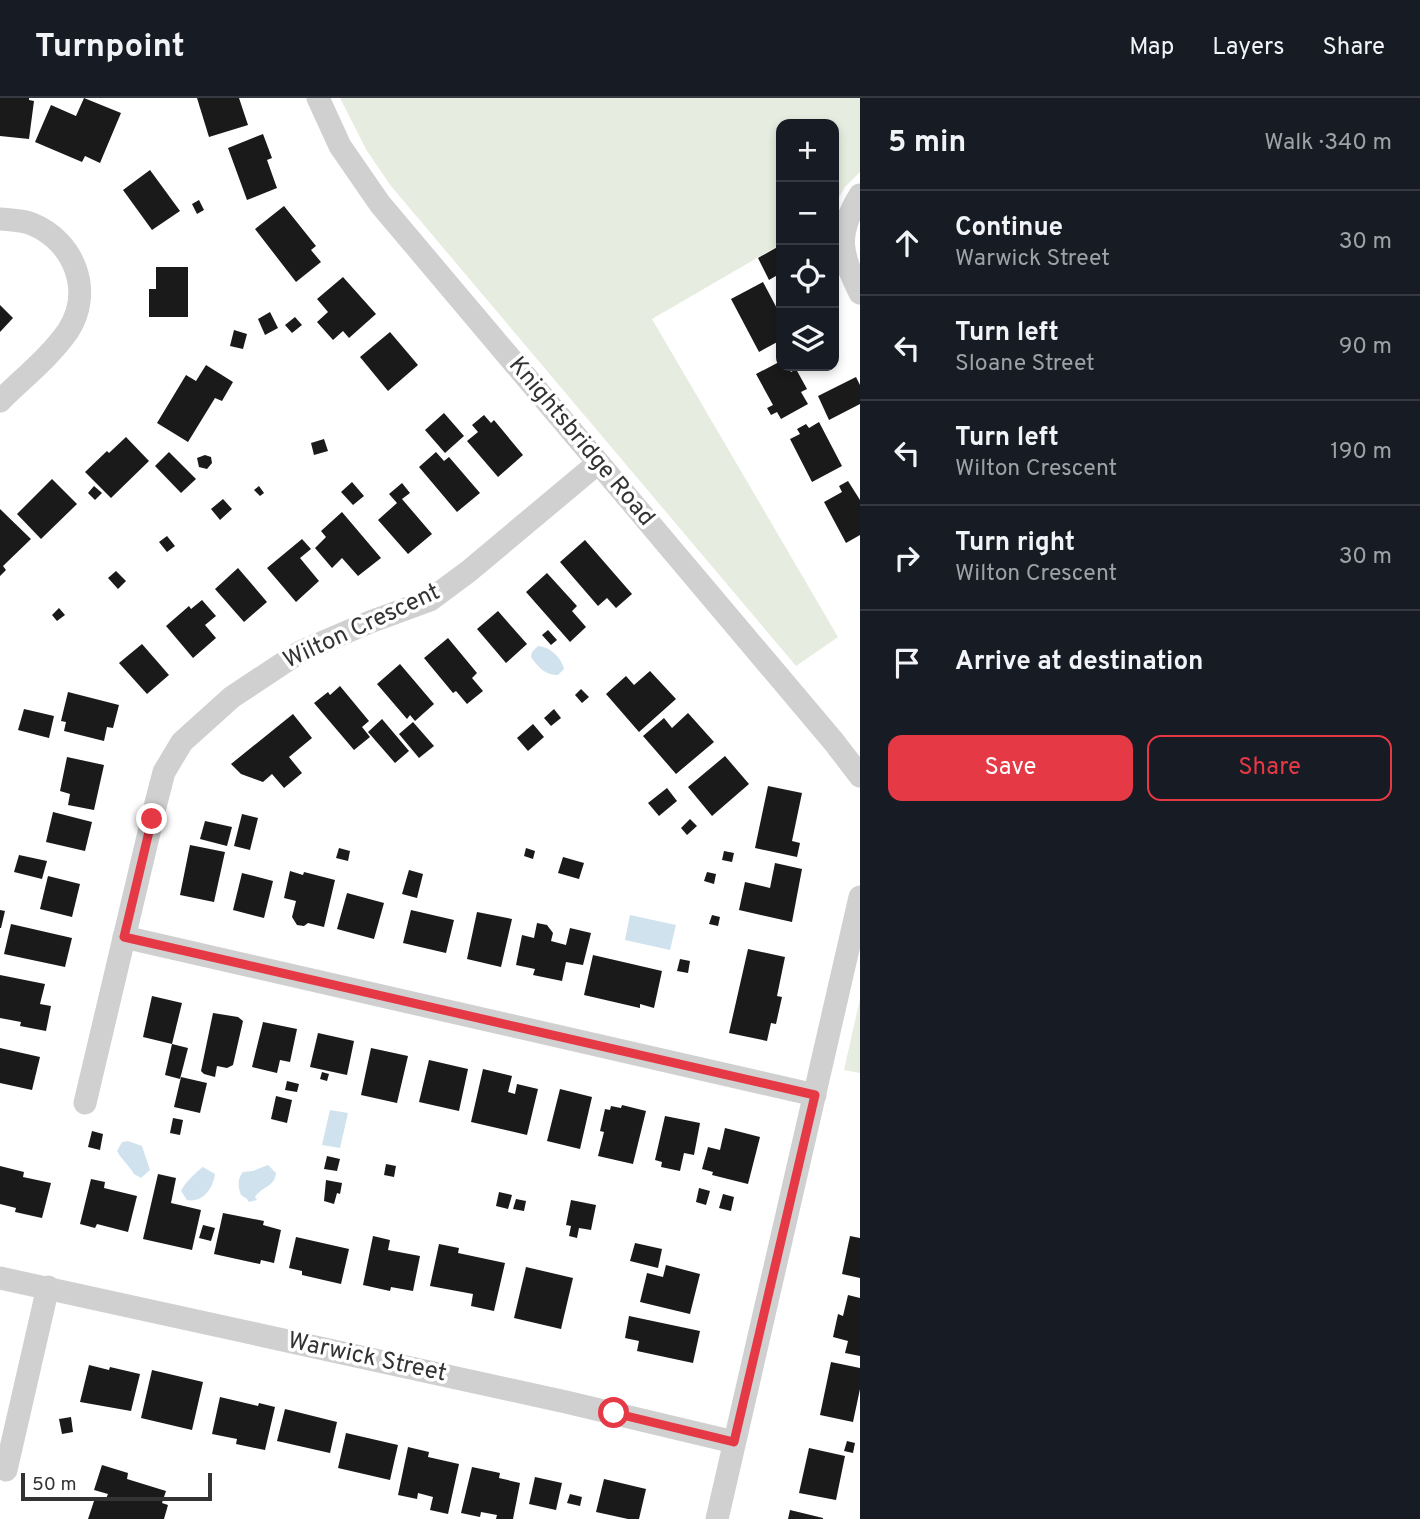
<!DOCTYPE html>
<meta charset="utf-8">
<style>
body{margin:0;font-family:Overpass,sans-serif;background:#20242c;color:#f1f3f6}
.controls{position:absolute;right:21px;top:21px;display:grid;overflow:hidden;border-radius:14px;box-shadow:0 4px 10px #0003}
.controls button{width:63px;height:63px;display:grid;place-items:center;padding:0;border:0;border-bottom:2px solid #363941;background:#171b24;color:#f1f3f6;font:35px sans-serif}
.scale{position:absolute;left:21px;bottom:18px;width:191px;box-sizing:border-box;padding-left:7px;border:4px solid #333;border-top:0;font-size:19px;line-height:24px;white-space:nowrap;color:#333;-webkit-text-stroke:5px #fff;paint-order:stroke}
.stop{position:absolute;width:21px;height:21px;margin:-16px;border:5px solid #e63946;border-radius:50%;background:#fff}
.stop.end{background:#e63946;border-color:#fff;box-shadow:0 2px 7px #0008}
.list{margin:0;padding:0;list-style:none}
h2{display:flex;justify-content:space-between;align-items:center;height:91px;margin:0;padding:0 28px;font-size:30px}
h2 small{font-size:23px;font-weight:400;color:#9ea1a6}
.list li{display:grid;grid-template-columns:46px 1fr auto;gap:21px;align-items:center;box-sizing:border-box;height:105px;padding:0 28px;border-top:2px solid #363941}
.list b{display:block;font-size:26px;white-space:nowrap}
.list p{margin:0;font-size:23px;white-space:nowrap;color:#9ea1a6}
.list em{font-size:23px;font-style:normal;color:#9ea1a6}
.actions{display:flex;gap:14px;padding:21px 28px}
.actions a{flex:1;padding:16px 0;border:2px solid #e63946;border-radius:14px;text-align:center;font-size:24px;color:#e63946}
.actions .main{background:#e63946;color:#fff}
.icon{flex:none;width:38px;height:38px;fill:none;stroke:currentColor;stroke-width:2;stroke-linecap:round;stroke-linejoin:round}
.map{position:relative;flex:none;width:860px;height:1421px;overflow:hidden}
header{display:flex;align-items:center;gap:42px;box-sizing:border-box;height:98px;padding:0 35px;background:#171b24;border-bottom:2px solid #363941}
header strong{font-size:33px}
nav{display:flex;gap:38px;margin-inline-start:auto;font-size:24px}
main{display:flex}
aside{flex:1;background:#171b24}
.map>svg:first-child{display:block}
</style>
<header>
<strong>Turnpoint</strong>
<nav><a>Map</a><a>Layers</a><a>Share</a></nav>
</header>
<main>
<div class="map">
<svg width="860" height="1421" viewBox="0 0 860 1421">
<rect width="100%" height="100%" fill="#fff"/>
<g fill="#e6ecdf">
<polygon points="340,0 860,0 860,74 845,89 834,108 834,26 781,26 781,146 652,221 838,539 796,568 391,88 367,53"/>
<polygon points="860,901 860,975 844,972"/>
</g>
<g fill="#cfe2ee">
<path d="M538,548c12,1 23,11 26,23l-6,6c-13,0 -19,-7 -27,-18l1,-5z"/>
<polygon points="630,817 676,827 670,852 625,842"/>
<polygon points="330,1012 348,1015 340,1050 322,1047"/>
<path d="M128,1043l14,5 8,24 -9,8 -7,-4c-5,-9 -12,-14 -17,-23l5,-9z"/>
<path d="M268,1067l8,8c-1,14 -14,13 -21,24l2,3 -8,2 -2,-3 -6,-4c-3,-8 -4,-16 2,-23l10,-1z"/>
<path d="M203,1069l12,7c-2,15 -13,29 -28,26l-6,-9c2,-6 16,-20 22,-24z"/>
</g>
<g fill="#1a1a1a">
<polygon points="0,0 29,0 29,2 34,3 29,41 0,38"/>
<polygon points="84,0 121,15 100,65 85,58 82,64 35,44 51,7 76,18"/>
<polygon points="197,0 239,0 248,27 209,39"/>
<polygon points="263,36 272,60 267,62 277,90 247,102 228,50"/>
<polygon points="150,72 180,113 152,132 123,92"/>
<polygon points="199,102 204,112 197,116 192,106"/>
<polygon points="284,108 316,148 311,152 321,164 296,184 255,131"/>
<polygon points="781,147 781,175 769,182 758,160"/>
<polygon points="156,169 188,169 188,219 149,219 149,191 156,191"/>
<polygon points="343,179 376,216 349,240 343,233 333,242 317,224 328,214 317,201"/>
<polygon points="763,184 781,218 781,242 759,254 731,201"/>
<polygon points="0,207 13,220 0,234"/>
<polygon points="270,214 278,230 265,237 258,221"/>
<polygon points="295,219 302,227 292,235 285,227"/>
<polygon points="234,232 247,236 243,251 230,248"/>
<polygon points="390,234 418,267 388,293 360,259"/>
<polygon points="781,263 781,268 788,268 791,274 796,271 807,291 801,294 808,306 781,321 777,314 771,317 767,310 773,307 756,276"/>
<polygon points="206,267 233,284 222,303 215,300 188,344 157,325 186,277 196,283"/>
<polygon points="856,279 860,287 860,306 829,322 818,298"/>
<polygon points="444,315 464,338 445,355 425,332"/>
<polygon points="484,317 491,325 494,322 523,357 498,379 467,343 478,334 472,327"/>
<polygon points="819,324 842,368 812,384 790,341 800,336 797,331 806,326 809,330"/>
<polygon points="126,339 149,363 111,400 85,374 107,353 109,355"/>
<polygon points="324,341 328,353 314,357 311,345"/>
<polygon points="169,354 196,381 181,395 155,368"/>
<polygon points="436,354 444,363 449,359 480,395 457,414 419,369"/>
<polygon points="205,357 211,359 212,365 207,371 199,369 197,360"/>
<polygon points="52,381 77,406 41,441 17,416"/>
<polygon points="848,383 860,402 860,437 846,445 824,404 842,394 839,388"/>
<polygon points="352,384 364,398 353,407 341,394"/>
<polygon points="402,385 410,395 402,401 432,436 408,456 378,422 397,405 389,396"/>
<polygon points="94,388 102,395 95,402 88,395"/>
<polygon points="259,388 264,395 260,398 254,392"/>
<polygon points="223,401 232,411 220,422 211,411"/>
<polygon points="0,411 31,441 3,468 6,472 0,478"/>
<polygon points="342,414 381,460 358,478 342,460 332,470 315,450 326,439 321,433"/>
<polygon points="167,438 175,448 167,454 159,444"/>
<polygon points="302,441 311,451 300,460 319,483 296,504 267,470"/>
<polygon points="585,442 632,496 616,510 607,500 598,508 560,464"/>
<polygon points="238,470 267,504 244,524 215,491"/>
<polygon points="116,473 126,483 118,491 108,480"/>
<polygon points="547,475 577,508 572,513 586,529 570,544 526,494"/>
<polygon points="202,502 216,518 205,527 216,540 193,560 166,528 189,508 191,511"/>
<polygon points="59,510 65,517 57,523 52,517"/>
<polygon points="498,513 527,546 506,565 477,531"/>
<polygon points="548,532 557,542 551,547 542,537"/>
<polygon points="448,540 477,575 472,580 483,593 467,606 456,593 453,595 424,560"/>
<polygon points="142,546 169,577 147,596 119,565"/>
<polygon points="400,566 434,606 415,623 410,617 407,621 377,586"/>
<polygon points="650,573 676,601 639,634 606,596 626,578 634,587"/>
<polygon points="340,588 369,623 362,629 370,639 354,652 314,605 328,594 330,597"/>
<polygon points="581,591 589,599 582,605 575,597"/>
<polygon points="68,594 119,607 113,630 107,629 104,643 64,633 66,624 61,623"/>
<polygon points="24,611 54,618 49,640 18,632"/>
<polygon points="554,611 561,620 551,628 544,620"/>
<polygon points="688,615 714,644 676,676 643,638 664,620 672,630"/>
<polygon points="293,616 312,640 289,659 302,675 284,690 272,676 263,684 241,676 231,666"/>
<polygon points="382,621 409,653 395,665 368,634"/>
<polygon points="413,624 434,648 419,660 399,636"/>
<polygon points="533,626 544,639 528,653 517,640"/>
<polygon points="725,658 749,686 712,718 688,689"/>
<polygon points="67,659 104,667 94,712 68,707 70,696 60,693"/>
<polygon points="768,688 802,695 792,743 800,745 797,759 755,750"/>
<polygon points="667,690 677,703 659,718 648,705"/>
<polygon points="53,714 92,724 85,753 46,744"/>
<polygon points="242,716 258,720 250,752 234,748"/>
<polygon points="690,721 697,728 687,737 681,730"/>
<polygon points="205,723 232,729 227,748 200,741"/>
<polygon points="190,747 225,754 214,804 180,797"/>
<polygon points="339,750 350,753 348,763 336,760"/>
<polygon points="526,750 535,753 533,761 524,758"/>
<polygon points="724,753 734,755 732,764 722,762"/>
<polygon points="19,757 47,763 42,781 14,774"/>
<polygon points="563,759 584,765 579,781 558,775"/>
<polygon points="775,765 802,771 792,824 739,812 745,784 770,790"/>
<polygon points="409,772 423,776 417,800 402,796"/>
<polygon points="290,773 303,777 304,774 335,782 324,829 308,825 304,828 297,827 292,819 296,803 284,800"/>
<polygon points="707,774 716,776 714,786 704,783"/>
<polygon points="242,775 273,783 264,820 233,812"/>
<polygon points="48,778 80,786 72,819 40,811"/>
<polygon points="347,795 384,805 374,841 337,831"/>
<polygon points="0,812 5,813 1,830 0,830"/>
<polygon points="411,812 454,822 446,855 403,845"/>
<polygon points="477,814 512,821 501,869 467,861"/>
<polygon points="712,817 720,819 718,828 709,826"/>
<polygon points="537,825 547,827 553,835 551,843 566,847 570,830 591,835 583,867 566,864 562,883 533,877 535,871 516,867 522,837 534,840"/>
<polygon points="11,826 72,840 65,869 4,856"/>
<polygon points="748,851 785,859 777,898 782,899 776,926 771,925 767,943 729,935"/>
<polygon points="593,857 662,873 654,910 640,906 640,910 584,897"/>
<polygon points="680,861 690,863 688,875 677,873"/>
<polygon points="0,877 45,886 40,906 51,908 46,933 20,928 21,924 0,920"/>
<polygon points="152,898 182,905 172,946 143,939"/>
<polygon points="213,915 238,919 243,923 233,967 227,970 217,968 215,979 204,976 201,973"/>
<polygon points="263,924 297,931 290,964 280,962 277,975 252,969"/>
<polygon points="318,935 354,943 347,977 310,969"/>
<polygon points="172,946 188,950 180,981 165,977"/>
<polygon points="0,950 40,959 32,992 0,985"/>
<polygon points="371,950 408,958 397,1005 361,997"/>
<polygon points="429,962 468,971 459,1013 419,1004"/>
<polygon points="483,971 512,978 508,994 515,996 517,986 538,991 527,1037 471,1024"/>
<polygon points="322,974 329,976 327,983 320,981"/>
<polygon points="181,979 207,985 200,1015 174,1009"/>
<polygon points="287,983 299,986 297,994 285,992"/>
<polygon points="560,991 592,999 580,1051 547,1043"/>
<polygon points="276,998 292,1002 287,1025 271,1021"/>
<polygon points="622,1007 646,1013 633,1066 598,1058 604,1034 600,1033 605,1011 610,1012 611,1008 621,1010"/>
<polygon points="665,1018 700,1025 694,1057 684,1055 680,1073 661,1069 662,1064 655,1062"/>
<polygon points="173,1020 183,1022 180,1037 170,1035"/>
<polygon points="725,1030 760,1039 748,1086 712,1077 713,1074 702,1071 708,1049 720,1052"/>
<polygon points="92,1033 103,1036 100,1052 88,1049"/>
<polygon points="327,1058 340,1061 337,1073 324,1071"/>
<polygon points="386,1066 396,1068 394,1079 384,1077"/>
<polygon points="0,1068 24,1074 23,1079 51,1085 42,1120 15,1114 16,1110 0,1106"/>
<polygon points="158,1076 176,1080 171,1105 201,1112 192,1152 143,1141"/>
<polygon points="91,1081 105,1084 104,1090 137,1098 128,1134 97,1126 95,1130 80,1126"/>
<polygon points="326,1082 342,1085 340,1096 337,1095 334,1106 324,1103"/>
<polygon points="699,1090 710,1093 706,1107 696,1104"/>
<polygon points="499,1094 512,1097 508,1111 496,1108"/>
<polygon points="723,1096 734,1099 731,1113 719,1110"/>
<polygon points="516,1101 526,1103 524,1113 513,1111"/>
<polygon points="571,1102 596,1107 591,1132 579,1130 577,1140 569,1138 571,1128 566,1127"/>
<polygon points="223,1115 264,1123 263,1127 281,1132 274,1165 261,1162 260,1166 214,1156"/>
<polygon points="203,1127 215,1130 211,1143 199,1140"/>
<polygon points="373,1138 390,1142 388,1152 420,1158 413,1193 391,1189 390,1193 363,1187"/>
<polygon points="850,1138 860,1140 860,1180 842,1176"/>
<polygon points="296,1139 349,1151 341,1186 302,1177 302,1173 289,1170"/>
<polygon points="635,1145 662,1151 658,1170 630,1163"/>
<polygon points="439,1146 459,1150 458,1155 505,1165 494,1213 471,1208 473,1196 430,1188"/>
<polygon points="666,1167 700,1176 690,1216 640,1204 647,1175 663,1179"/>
<polygon points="526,1169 573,1180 561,1231 514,1220"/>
<polygon points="848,1197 860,1200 860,1258 845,1255 848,1243 833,1239 838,1216 843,1218"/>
<polygon points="629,1218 700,1233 693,1265 637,1253 639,1243 625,1240"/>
<polygon points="831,1264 860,1270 860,1291 853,1324 820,1317"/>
<polygon points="89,1267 109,1272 110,1269 140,1276 131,1313 80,1304"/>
<polygon points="152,1272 203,1284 192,1332 141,1320"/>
<polygon points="220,1299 258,1308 259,1305 275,1309 265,1352 236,1346 237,1341 212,1336"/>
<polygon points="285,1311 337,1324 330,1355 277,1343"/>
<polygon points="71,1319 73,1334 62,1336 59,1321"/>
<polygon points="346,1335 398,1347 390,1382 338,1370"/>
<polygon points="847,1343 855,1345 853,1355 844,1353"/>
<polygon points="408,1349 429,1354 428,1359 459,1366 448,1416 430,1412 433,1399 418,1395 417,1401 398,1397"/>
<polygon points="809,1350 845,1358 836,1402 799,1395"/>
<polygon points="102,1367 128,1375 127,1381 166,1393 162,1405 168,1407 164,1421 88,1421 95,1400 105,1403 108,1396 94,1392"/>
<polygon points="472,1369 500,1375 499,1380 520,1385 513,1421 496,1421 497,1417 481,1414 480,1419 461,1415"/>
<polygon points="535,1379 562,1385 556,1412 529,1406"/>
<polygon points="604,1381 646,1391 639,1421 628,1421 596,1414"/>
<polygon points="570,1396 582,1399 580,1408 567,1405"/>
<polygon points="790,1412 823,1420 823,1421 788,1421"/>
</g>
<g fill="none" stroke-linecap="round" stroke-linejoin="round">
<g stroke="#d0d0d0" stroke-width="23">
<polyline points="318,0 340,48 380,106 834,644 860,678"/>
<path d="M860,97c-24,39 -20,58 0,98"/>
<path d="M0,121c10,1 23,1 32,5 42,17 62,67 36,107 -18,26 -46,48 -68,70"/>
<polyline points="124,839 815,997"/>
<polyline points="85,1005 156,705 164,674 182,644 232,599 300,554 370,524 430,502 469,473 598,365"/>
<polyline points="0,1180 566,1304 734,1344"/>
<polyline points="6,1372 48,1189"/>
<polyline points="717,1421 860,799"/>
</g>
</g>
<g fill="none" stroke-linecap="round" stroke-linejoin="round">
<polyline stroke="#e63946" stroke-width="9" points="152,721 124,839 815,997 734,1344 614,1315"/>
</g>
<g text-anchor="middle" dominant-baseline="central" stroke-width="7" stroke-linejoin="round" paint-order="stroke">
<g font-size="24" fill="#333" stroke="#fff">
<text transform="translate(581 344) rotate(50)">Knightsbridge Road</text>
<text transform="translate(362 529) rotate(-25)">Wilton Crescent</text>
<text transform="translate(367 1260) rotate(12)">Warwick Street</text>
</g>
</g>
</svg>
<div class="controls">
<button>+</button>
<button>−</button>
<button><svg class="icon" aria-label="locate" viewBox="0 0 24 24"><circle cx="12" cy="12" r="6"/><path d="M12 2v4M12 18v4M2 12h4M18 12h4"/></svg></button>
<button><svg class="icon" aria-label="layers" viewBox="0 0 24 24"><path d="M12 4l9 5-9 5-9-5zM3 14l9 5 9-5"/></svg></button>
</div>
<div class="scale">50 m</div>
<div class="stop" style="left:614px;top:1315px"></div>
<div class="stop end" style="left:152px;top:721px"></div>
</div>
<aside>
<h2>5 min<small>Walk · 340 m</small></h2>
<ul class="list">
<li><svg class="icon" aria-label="ahead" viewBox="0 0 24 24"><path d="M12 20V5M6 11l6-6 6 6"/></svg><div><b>Continue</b><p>Warwick Street</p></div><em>30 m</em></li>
<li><svg class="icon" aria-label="left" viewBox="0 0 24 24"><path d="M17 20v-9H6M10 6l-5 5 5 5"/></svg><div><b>Turn left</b><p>Sloane Street</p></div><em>90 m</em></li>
<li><svg class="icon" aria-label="left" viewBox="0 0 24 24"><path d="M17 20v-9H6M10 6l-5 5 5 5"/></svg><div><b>Turn left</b><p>Wilton Crescent</p></div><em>190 m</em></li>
<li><svg class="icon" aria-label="right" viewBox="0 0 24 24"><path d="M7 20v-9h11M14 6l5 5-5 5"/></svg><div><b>Turn right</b><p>Wilton Crescent</p></div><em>30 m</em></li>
<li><svg class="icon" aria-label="arrive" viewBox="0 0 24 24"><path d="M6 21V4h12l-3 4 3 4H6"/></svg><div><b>Arrive at destination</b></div></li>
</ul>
<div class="actions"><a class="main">Save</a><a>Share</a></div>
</aside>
</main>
